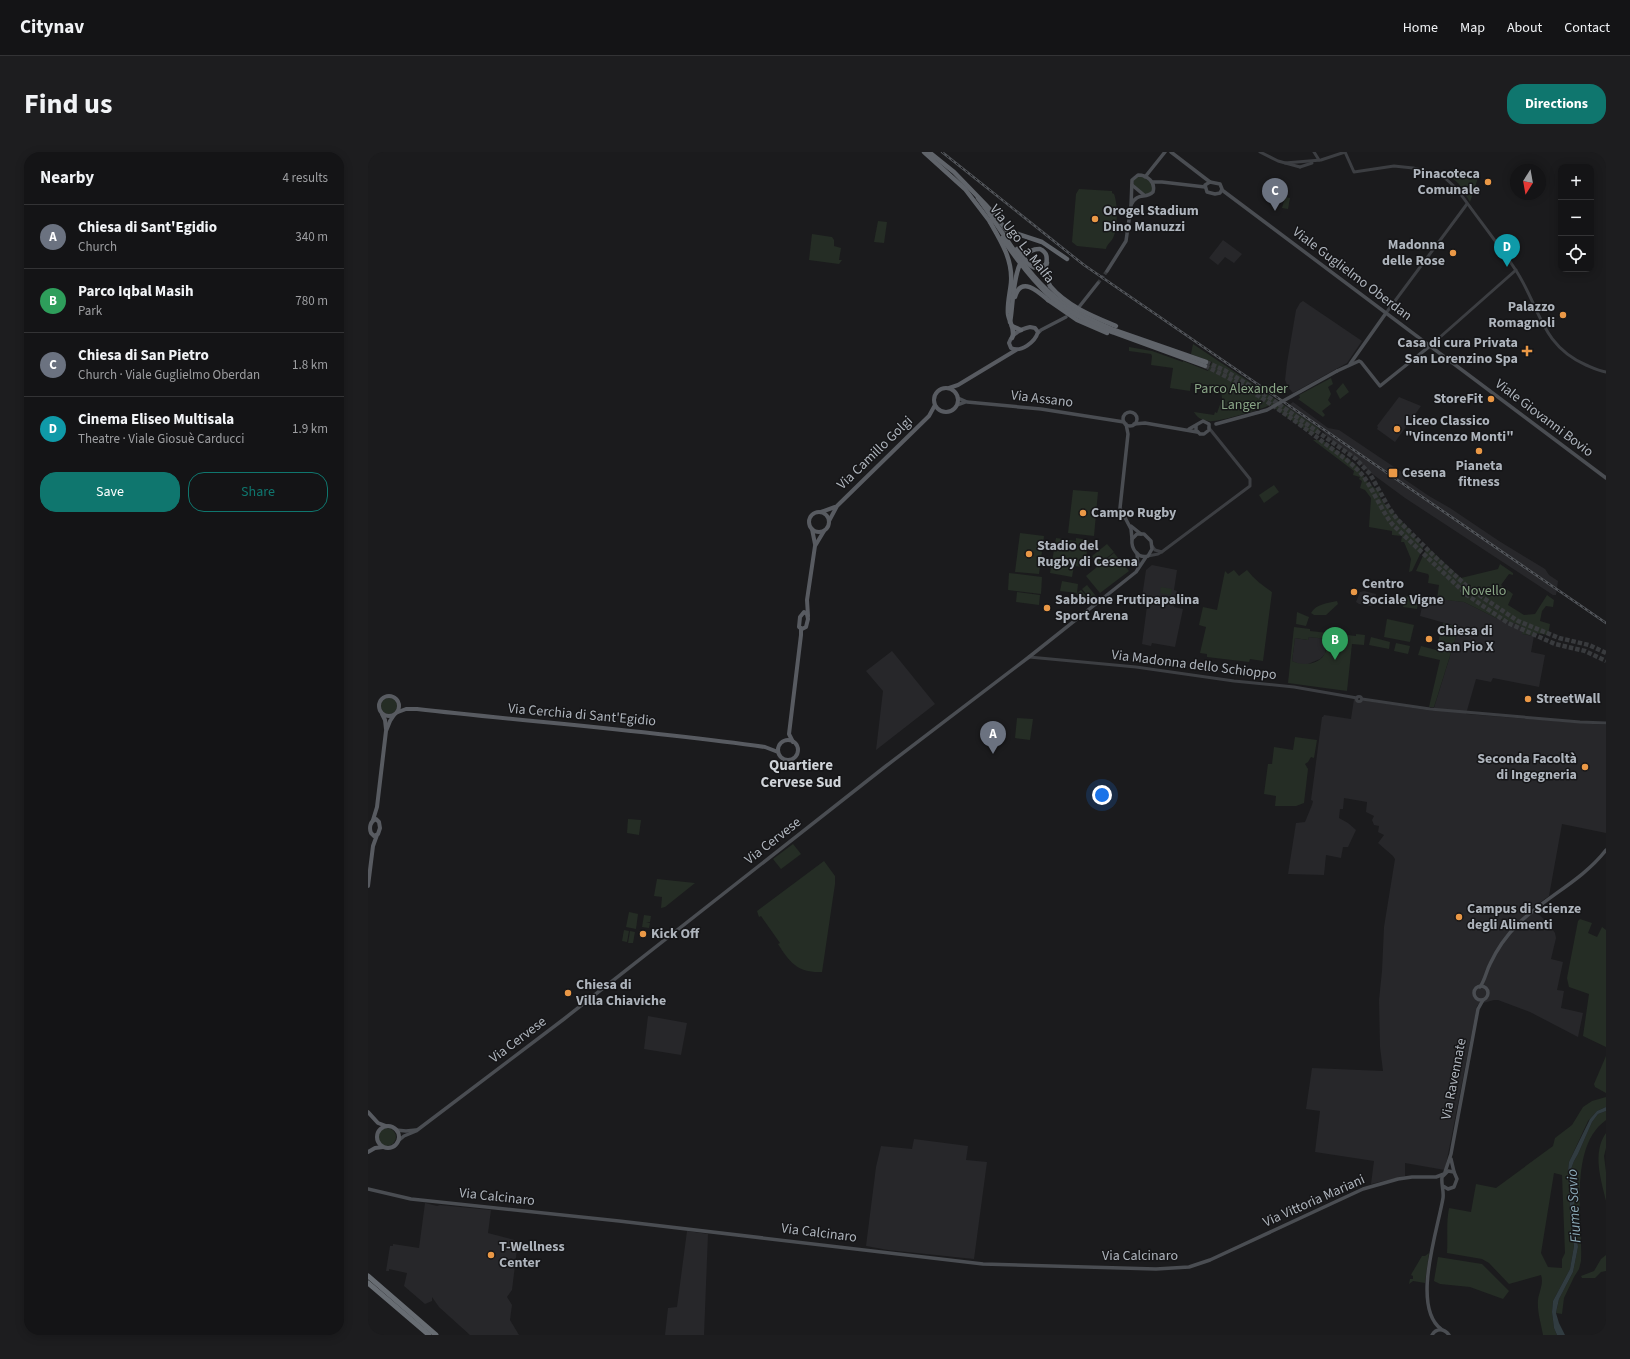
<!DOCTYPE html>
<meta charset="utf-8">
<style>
body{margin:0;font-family:"Source Sans 3",sans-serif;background:#1d1d1f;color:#f1f3f6}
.controls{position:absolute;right:12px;top:12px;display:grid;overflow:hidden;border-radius:8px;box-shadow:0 2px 10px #0003}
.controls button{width:36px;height:36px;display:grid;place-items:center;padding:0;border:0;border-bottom:1px solid #333335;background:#141416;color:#f1f3f6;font:20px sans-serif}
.compass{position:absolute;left:1142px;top:12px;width:36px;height:36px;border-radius:50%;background:#141416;box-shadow:0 2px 10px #0003;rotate:191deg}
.you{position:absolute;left:734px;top:643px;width:14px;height:14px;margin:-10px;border:3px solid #fff;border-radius:50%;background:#1a73e8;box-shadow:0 0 0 6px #1a73e833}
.badge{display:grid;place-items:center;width:26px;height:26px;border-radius:50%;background:#0f766e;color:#fff;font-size:13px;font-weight:700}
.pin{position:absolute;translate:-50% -33px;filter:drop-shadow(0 1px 2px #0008)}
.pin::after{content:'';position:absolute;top:21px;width:14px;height:12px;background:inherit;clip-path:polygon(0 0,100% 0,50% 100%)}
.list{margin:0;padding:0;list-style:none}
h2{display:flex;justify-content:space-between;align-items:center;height:52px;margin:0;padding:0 16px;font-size:17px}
h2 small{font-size:13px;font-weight:400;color:#9d9ea1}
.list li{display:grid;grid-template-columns:26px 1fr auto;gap:12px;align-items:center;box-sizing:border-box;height:64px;padding:0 16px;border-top:1px solid #333335}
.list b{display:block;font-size:15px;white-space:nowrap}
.list p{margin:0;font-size:13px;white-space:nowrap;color:#9d9ea1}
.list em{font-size:13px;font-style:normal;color:#9d9ea1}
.actions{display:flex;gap:8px;padding:12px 16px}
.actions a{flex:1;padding:9px 0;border:1px solid #0f766e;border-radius:16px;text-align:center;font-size:14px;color:#0f766e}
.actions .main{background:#0f766e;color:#fff}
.icon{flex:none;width:22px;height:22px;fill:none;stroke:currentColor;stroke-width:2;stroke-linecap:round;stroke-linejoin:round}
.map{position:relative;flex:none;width:1238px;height:1183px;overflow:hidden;border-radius:16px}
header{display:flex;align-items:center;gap:24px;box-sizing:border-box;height:56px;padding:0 20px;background:#141416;border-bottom:1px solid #333335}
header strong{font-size:19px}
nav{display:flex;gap:22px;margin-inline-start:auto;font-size:14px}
.intro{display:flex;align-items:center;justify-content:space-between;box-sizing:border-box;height:96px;padding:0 24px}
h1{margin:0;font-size:28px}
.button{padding:10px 18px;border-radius:16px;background:#0f766e;color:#fff;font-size:14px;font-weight:700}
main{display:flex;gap:24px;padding:0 24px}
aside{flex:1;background:#141416;border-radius:16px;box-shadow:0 2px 10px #0003}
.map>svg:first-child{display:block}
</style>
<header>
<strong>Citynav</strong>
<nav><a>Home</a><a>Map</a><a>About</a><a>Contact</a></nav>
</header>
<div class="intro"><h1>Find us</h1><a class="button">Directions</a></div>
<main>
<aside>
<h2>Nearby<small>4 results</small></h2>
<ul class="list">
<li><span class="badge" style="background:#6b7280">A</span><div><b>Chiesa di Sant'Egidio</b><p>Church</p></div><em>340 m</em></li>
<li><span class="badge" style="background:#2e9e5b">B</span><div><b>Parco Iqbal Masih</b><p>Park</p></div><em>780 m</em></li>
<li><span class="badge" style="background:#6b7280">C</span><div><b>Chiesa di San Pietro</b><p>Church · Viale Guglielmo Oberdan</p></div><em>1.8 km</em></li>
<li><span class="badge" style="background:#0f9aa8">D</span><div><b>Cinema Eliseo Multisala</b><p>Theatre · Viale Giosuè Carducci</p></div><em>1.9 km</em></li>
</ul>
<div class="actions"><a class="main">Save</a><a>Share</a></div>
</aside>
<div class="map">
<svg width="1238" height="1183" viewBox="0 0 1238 1183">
<rect width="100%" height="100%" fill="#1b1b1d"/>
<g fill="#27272a">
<polygon points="855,88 874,102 866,111 857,105 850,113 841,106"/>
<polygon points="935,149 994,189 979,211 925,241 920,235 917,228 919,211 928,158 932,151"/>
<polygon points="1031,245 1053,254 1027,290 1009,277 1010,275 1009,274"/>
<polygon points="925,250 960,276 971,278 1035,321 1036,327 1061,344 1082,356 1131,389 1177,417 1181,423 1190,429 1188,443 1185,443 1037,346 1003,321 1002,321 988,307 960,286 956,280 918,255"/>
<polygon points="784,413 809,418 806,438 809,439 806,455 815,457 807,495 784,491 783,494 774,492 779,454 773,452 778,418"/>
<polygon points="996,439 1008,442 1007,451 1003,454 991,452 988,450 992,440"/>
<polygon points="1056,445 1096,450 1128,466 1149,472 1155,476 1155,482 1166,484 1163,500 1177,503 1171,535 1125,526 1123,530 1108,527 1098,562 1238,573 1238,681 1194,672 1181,744 1164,756 1180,771 1187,781 1188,786 1183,807 1195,810 1189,838 1196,839 1193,856 1215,861 1210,885 1162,860 1130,848 1126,848 1111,852 1109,854 1077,1018 1037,1011 1037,1024 1003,1032 1006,1009 947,1000 952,959 938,957 944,916 1015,919 1012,895 1011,848 1014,819 1016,775 1027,707 1025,704 1010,691 1016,683 1010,680 1011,674 1006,673 1004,668 1006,664 998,660 999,650 976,646 975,657 972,657 971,666 980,671 988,678 980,695 975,695 973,706 958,703 956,723 920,722 928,671 937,670 944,653 945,649 943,648 954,565 955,565 956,563 983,567 986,547 1065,559 1091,475 1052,464"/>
<polygon points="941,485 959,487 957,502 952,507 940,512 933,513 924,509 927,486 940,488"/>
<polygon points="524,499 567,552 508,598 515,539 498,519"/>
<polygon points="280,864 319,871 313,903 276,897"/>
<polygon points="546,987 600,994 598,1008 619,1010 606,1107 520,1098 498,1094 508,1015 513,994 544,997"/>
<polygon points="57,1051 69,1054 72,1053 123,1058 120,1081 150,1089 144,1138 139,1145 144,1153 142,1168 151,1183 102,1183 71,1155 64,1145 64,1149 57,1152 36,1134 39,1121 21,1117 21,1119 18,1119 22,1094 25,1094 25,1092 51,1096"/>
<polygon points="319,1079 340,1082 336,1183 297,1183 300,1156 309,1155"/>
</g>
<g fill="#252d25" fill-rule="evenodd">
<polygon points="1085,17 1111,23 1102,50 1091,32 1082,24"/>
<polygon points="770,24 775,25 784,31 784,39 780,42 776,42 765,34 766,27"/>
<path d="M711,37l33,2v2l2,1c4,10 4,35 -1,44 -2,4 -6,6 -7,11l-29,-3 -5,-4 4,-48z"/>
<polygon points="917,45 922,46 920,57 914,56"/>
<polygon points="510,69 519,70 516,91 506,90"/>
<polygon points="444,82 464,85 466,88 466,94 473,96 471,108 474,108 471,112 441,108"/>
<path d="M825,192l127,85 -7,6 -43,-30c-7,4 -55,18 -61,16 -7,-1 -12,-3 -15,-9l20,3 1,-3 2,1 5,-14 -1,-12 -30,-4 -1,8 -20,-3 3,-20 -22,-3 1,-9 -1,-2 -22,-3v-4l23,4 31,11v-1l25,10 4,-9 -21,-8z"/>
<polygon points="963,226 965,232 960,235 963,242 960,248 963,252 954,259 957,263 955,265 930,247 932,246 931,243"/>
<polygon points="975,231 981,240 972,247 968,239"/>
<polygon points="945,288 951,288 957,290 989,314 1000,331 1013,341 1011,344 1015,350 1040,376 1053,393 1054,393 1055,396 1044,419 1041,420 1043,407 1036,390 1033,390 1034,384 1024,383 1024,379 1001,375 1003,346 997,338 992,336 994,329 991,327 992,325 985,323 986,319"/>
<polygon points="906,333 911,340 896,351 891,343"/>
<polygon points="705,338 730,340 726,384 700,381"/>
<polygon points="652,381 676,384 671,422 647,420"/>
<polygon points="688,386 708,389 708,386 720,388 721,389 716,415 706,414 704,425 682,421"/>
<polygon points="739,392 746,400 731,412 724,404"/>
<polygon points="1059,395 1093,426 1130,417 1132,412 1145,421 1145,423 1141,422 1133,433 1145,442 1140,453 1156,463 1167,462 1179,443 1186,448 1185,455 1178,454 1174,459 1172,469 1182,472 1180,483 1167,481 1166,484 1154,482 1155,476 1149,472 1128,466 1096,450 1069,447 1071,433 1060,431 1061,424 1060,422 1048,419"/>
<polygon points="746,401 761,419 732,441 718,424"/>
<path d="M866,418l5,6 8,-6c7,9 16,16 25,22l-9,69 -13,-2 -1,3 -42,-5v-3l-7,-1 6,-26 -7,-2 4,-18 14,3 8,-39 3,3z"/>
<polygon points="641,421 674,425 673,442 640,438"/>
<polygon points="694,429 710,432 709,441 692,439"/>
<polygon points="719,433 728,444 723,448 714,437"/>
<polygon points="793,435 804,437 803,443 792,441"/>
<polygon points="713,438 723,449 717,452 708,442"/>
<polygon points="649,440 672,443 671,453 648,450"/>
<polygon points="1037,444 1051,447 1049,457 1035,455"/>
<path d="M969,449l1,3 -12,11h-12l-3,-2c5,-9 17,-10 26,-12z"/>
<polygon points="929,460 941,465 938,474 928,472"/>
<polygon points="1019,467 1046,473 1042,490 1016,485"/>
<polygon points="1075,471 1091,475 1066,555 1061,555 1072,508 1050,503 1053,494 1068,498"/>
<path d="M926,475l16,2v2l46,5v-2l9,1 -1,10 -12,-1 -5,47 -59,-8zM941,485l18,2c0,4 0,12 -3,16 -6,10 -22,11 -32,6l3,-23 13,2z"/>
<polygon points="1003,485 1022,490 1021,497 1001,493"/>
<polygon points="1028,491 1042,494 1040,502 1026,499"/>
<circle cx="21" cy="554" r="8"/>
<polygon points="649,566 665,567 662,588 647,586"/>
<polygon points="927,585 949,588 946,606 943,605 940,610 937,612 940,617 936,651 928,654 907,654 908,644 896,642 900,612 904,612 906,595 925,598"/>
<polygon points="260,667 273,668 271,683 259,681"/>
<polygon points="425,692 433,702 413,717 405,707"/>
<path d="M456,709l11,15v8l-13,88c-24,1 -32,-9 -44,-28l2,-1 -19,-27 -2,1 -2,-6z"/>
<polygon points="289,727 327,731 297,755 293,756 294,745 286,744"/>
<polygon points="261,760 270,762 268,777 258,775"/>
<polygon points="276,763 283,764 282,770 278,770 282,771 281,776 274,775"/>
<polygon points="1212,767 1224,771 1220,781 1229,785 1234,775 1238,778 1238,895 1215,884 1221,842 1201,835 1199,826 1210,769"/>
<polygon points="256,778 261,779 259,790 254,789"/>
<polygon points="262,779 267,780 265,791 260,791"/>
<polygon points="1238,904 1238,941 1227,935 1226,932"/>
<path d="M1238,945v10l-9,4 -9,10 -19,41 -1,9 1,6 1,35 4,34 -4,23 -17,32 -1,11 2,16 3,7h-14c-2,-12 -6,-23 -5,-35 1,-8 6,-17 3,-25l-32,9 -20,-21 -7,-4 -35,-6c1,-15 -1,-30 2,-45l22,4 5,-28 20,4 57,-42 2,-8 17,-13 11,-18 9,-6zM1186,1021l8,2 3,78 -3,6v9l-14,-1 -7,-14z"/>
<path d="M1238,959v9c-38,27 -23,100 -25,141l-2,8 -5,8 -10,21 -2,16 -6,-1 3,-14 14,-27 5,-25 -4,-35v-21l-3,-22 3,-8 4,-7 14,-32 6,-8z"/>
<circle cx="19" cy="985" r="9"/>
<path d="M1238,981v15l-2,8 2,16v29c-5,-22 -14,-48 0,-68z"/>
<polygon points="1061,1101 1057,1131 1045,1129 1041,1132 1042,1127 1045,1127 1045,1124 1043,1123 1044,1121 1054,1104 1057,1104"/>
<polygon points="1238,1103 1238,1119 1233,1120 1227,1126 1214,1126 1213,1124 1226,1119 1233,1107"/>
<polygon points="1070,1105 1114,1112 1141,1139 1135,1147 1102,1135 1072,1132 1066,1129"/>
</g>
<polygon fill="#313c41" points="1238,955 1238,959 1230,962 1224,970 1210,1002 1206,1009 1203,1017 1206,1039 1206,1060 1210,1095 1205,1120 1191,1147 1189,1156 1188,1161 1191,1171 1197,1183 1189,1183 1186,1176 1184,1160 1185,1149 1202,1117 1206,1094 1202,1060 1201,1025 1200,1019 1201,1010 1222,967 1229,959"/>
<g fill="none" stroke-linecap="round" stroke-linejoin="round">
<polyline stroke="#383a3d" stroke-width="3.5" stroke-dasharray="3.5 2" stroke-linecap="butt" points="730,131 739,119"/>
<g stroke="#383a3d" stroke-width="4.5" stroke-dasharray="4.5 2" stroke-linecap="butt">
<polyline points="838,210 856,218 902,246 988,307 1002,322 1021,356 1029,367 1066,404 1102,437 1150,469 1191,486 1221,493 1238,501"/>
<path d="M837,214c43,20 84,50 122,79 13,10 27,19 37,32 10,15 17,32 28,47l75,71 41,28 47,21 30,7 21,10"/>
</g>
<g stroke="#3c3e42" stroke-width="3">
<polyline points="892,0 910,9 932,15"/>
<polyline points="946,0 951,8"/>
<path d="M917,11l36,-3 24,-8 9,20 40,-6 19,2 20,5 12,5 12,11c19,27 40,53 58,80 25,37 25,76 71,96 7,3 13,6 20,7"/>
<polyline points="932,15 944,11"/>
<polyline points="1018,161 1099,52"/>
<polyline points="1062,194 1148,118"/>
<polyline points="784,394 787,398 794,400"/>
<polyline points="780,404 790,402 795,399 882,334 882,327 841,276"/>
<polyline points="661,505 768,515 866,529 926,535 989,546"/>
<circle cx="991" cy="547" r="2.5"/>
<polyline points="994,547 1062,557 1212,570 1238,571"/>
</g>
<g stroke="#4a4d52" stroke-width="3.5">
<polyline points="803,0 842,30"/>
<polyline points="777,25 797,0"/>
<polyline points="785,30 794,30 837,35"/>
<polygon points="842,30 852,32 854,37 852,41 847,42 839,40 837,33"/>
<polyline points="764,33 776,43"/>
<polyline points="854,38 1238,326"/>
<path d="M739,119l19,-30 5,-35 1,-26 6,-5c9,0 18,7 15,17 -8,8 -15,-1 -22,13"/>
<polyline points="711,155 730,131"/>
<polyline points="670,181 673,178 698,165"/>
<polyline points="982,212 1018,161"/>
<polyline points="969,219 991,209 993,210 1012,234 1062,194"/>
<polyline points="590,246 599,250 673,257 756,270"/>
<polyline points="589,253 597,250"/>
<circle cx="762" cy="267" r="7"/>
<polyline points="758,272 760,282 752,356 763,377 764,387"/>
<polyline points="766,272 777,271 829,280"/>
<polyline points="821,277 835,269 841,272 841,278 836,282 832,282 828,278 828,273"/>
<polyline points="763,374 773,382"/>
<path d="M769,382h7l7,7 1,8 -4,7c-10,3 -17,-7 -16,-17z"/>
<polyline points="769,401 770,415"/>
<circle cx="1113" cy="841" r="7"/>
<path d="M1112,835c5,-7 6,-15 10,-23 7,-15 16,-28 28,-40 27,-27 64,-43 88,-74"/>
<polyline points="28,978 38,979 48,978"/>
<polyline points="30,989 36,984 48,979 196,867 518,614 661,505 768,420 778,405"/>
<polyline points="1083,1007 1086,1020"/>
<polyline points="1077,1020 1083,1002 1110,857 1115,848"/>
<polyline points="0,1037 43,1047 251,1069 615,1112 788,1117 821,1115 842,1108 995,1037 1030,1027 1044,1025 1068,1025 1076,1022"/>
<path d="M1073,1177c-30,-23 -3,-100 2,-131 1,-7 -2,-14 -1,-21l6,-6 6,1 3,7 -3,8 -6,2 -5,-3"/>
<path d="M1064,1183c4,-7 12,-7 17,0"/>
</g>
<g stroke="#585b61" stroke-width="4">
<path d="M662,175l5,1 3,4c-3,10 -17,21 -27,16l-2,-5c3,-9 12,-14 21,-16z"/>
<circle cx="578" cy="248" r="12"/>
<polyline points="581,236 590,233 648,198"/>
<polyline points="453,360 467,355"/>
<circle cx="451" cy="370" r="10"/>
<polyline points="461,369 469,354 561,264 567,253"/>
<polyline points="444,377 447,392"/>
<polygon points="436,460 439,462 440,467 438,475 434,477 431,475 432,465"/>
<polyline points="440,464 439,448 447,394 456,379"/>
<circle cx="21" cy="554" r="10"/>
<path d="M30,560l8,-3h11c116,13 233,22 348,38l13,5"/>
<polyline points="14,562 17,568 18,577"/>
<circle cx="420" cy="598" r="10"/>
<polyline points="425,590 421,582 433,483 433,476"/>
<path d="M8,667l3,3 1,6 -2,6 -4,2 -3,-3c-2,-5 -1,-12 5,-14z"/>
<polyline points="5,668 9,655 18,579 22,569 26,563"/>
<polyline points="0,734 5,694 9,683"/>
<polyline points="0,960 10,971 18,974"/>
<circle cx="20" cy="985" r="11"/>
<polyline points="0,1000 7,996 15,995"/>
</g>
<g stroke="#60646a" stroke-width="4.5">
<polyline points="556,0 597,37 623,71"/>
<polyline points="561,0 586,20 617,52 627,63 638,78 674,90 699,107"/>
<path d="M622,70c11,19 23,38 21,61 -1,10 -4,21 -3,31 1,8 8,16 4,24"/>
<path d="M659,110c6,7 13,9 20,1"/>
<path d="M647,145c6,-22 24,-5 33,3"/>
<path d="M642,170c4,-18 1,-74 30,-73 11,5 5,14 6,24 0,5 2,8 4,13"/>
<polyline points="644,174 653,178"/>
<polyline points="746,178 838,210"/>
<polyline points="744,180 837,214"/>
</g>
<g stroke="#686d73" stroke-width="5">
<polyline points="0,1124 68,1183"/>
<polyline points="0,1131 61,1183"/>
</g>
<g stroke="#515459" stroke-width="2.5">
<polyline id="rail" points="574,0 716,113 1238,471"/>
</g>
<use href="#rail" stroke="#161618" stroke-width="1" stroke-dasharray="3" stroke-linecap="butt"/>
<polyline stroke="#4a4d52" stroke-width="3.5" points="848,272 899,258 969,219"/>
<g stroke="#60646a" stroke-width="4.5">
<path d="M610,46c25,33 45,73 77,99 18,15 38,24 59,33"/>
<path d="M634,86c33,48 54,72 110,94"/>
<polyline points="649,97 659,110"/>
<path d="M682,134c17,20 42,30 66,40"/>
<polyline points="680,148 709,168 739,181"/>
</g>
</g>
<g fill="#ea9846" stroke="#161618" stroke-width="1.5">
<circle cx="1120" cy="30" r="4"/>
<circle cx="727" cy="67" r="4"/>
<circle cx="1085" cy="101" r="4"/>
<circle cx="1195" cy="163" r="4"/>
<path d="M1157 193h4v4h4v4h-4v4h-4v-4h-4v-4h4z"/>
<circle cx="1123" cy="247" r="4"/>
<circle cx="1029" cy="277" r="4"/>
<circle cx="1111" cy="299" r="4"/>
<rect x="1020" y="316" width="10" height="10" rx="2"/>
<circle cx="715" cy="361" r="4"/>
<circle cx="661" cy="402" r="4"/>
<circle cx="986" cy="440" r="4"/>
<circle cx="679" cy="456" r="4"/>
<circle cx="1061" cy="487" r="4"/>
<circle cx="1160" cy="547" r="4"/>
<circle cx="1217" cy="615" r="4"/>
<circle cx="1091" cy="765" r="4"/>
<circle cx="275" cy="782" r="4"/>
<circle cx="200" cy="841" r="4"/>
<circle cx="123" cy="1103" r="4"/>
</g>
<g text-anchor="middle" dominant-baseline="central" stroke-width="3" stroke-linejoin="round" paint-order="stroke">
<g font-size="14" font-weight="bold" fill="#aeb4bc" stroke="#161618" text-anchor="start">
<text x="1112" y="22" text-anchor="end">Pinacoteca<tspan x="1112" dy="16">Comunale</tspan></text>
<text x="735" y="59">Orogel Stadium<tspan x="735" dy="16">Dino Manuzzi</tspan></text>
<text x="1077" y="93" text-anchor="end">Madonna<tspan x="1077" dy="16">delle Rose</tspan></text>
<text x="1187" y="155" text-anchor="end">Palazzo<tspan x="1187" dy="16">Romagnoli</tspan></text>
<text x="1150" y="191" text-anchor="end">Casa di cura Privata<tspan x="1150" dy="16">San Lorenzino Spa</tspan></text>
<text x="1115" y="247" text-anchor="end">StoreFit</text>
<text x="1037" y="269">Liceo Classico<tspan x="1037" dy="16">"Vincenzo Monti"</tspan></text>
<text x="1111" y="314" text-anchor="middle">Pianeta<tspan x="1111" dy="16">fitness</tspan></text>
<text x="1034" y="321">Cesena</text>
<text x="723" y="361">Campo Rugby</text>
<text x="669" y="394">Stadio del<tspan x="669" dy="16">Rugby di Cesena</tspan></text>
<text x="994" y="432">Centro<tspan x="994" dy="16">Sociale Vigne</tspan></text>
<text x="687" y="448">Sabbione Frutipapalina<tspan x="687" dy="16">Sport Arena</tspan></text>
<text x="1069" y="479">Chiesa di<tspan x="1069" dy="16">San Pio X</tspan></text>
<text x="1168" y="547">StreetWall</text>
<text x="1209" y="607" text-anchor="end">Seconda Facoltà<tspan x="1209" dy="16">di Ingegneria</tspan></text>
<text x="1099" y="757">Campus di Scienze<tspan x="1099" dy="16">degli Alimenti</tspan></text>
<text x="283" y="782">Kick Off</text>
<text x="208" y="833">Chiesa di<tspan x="208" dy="16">Villa Chiaviche</tspan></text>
<text x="131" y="1095">T-Wellness<tspan x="131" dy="16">Center</tspan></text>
</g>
<g font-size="14" fill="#aeb4bc" stroke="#161618">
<text transform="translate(654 92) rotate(52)">Via Ugo La Malfa</text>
<text transform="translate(984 122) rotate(37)">Viale Guglielmo Oberdan</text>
<text transform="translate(674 247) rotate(7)">Via Assano</text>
<text transform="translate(1176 266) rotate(37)">Viale Giovanni Bovio</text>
<text transform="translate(507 301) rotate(-44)">Via Camillo Golgi</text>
<text transform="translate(826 513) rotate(7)">Via Madonna dello Schioppo</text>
<text transform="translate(214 563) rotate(5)">Via Cerchia di Sant'Egidio</text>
<text transform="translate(405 689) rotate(-38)">Via Cervese</text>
<text transform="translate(150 888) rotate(-37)">Via Cervese</text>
<text transform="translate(1086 927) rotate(-79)">Via Ravennate</text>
<text transform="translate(129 1045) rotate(6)">Via Calcinaro</text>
<text transform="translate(946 1049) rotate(-24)">Via Vittoria Mariani</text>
<text transform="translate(451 1081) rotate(7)">Via Calcinaro</text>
<text x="772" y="1104">Via Calcinaro</text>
</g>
<g font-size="14" fill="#89a586" stroke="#161618">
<text x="873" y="237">Parco Alexander<tspan x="873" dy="16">Langer</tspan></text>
<text x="1116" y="439">Novello</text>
</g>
<g font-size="15" font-weight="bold" fill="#cfd3d8" stroke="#161618">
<text x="433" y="613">Quartiere<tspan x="433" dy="17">Cervese Sud</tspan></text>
</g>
<g font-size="15" font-style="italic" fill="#88a7b4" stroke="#161618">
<text transform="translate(1206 1054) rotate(-93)">Fiume Savio</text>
</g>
</g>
</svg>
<div class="controls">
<button>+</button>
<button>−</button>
<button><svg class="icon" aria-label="locate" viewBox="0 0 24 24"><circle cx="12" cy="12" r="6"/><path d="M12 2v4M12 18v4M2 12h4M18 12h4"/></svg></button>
</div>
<svg class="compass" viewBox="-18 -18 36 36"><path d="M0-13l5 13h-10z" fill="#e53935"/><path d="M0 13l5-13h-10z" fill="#9d9ea1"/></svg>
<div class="you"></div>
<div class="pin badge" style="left:625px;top:602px;background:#6b7280">A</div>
<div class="pin badge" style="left:967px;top:508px;background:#2e9e5b">B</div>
<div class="pin badge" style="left:907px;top:59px;background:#6b7280">C</div>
<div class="pin badge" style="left:1139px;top:115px;background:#0f9aa8">D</div>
</div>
</main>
